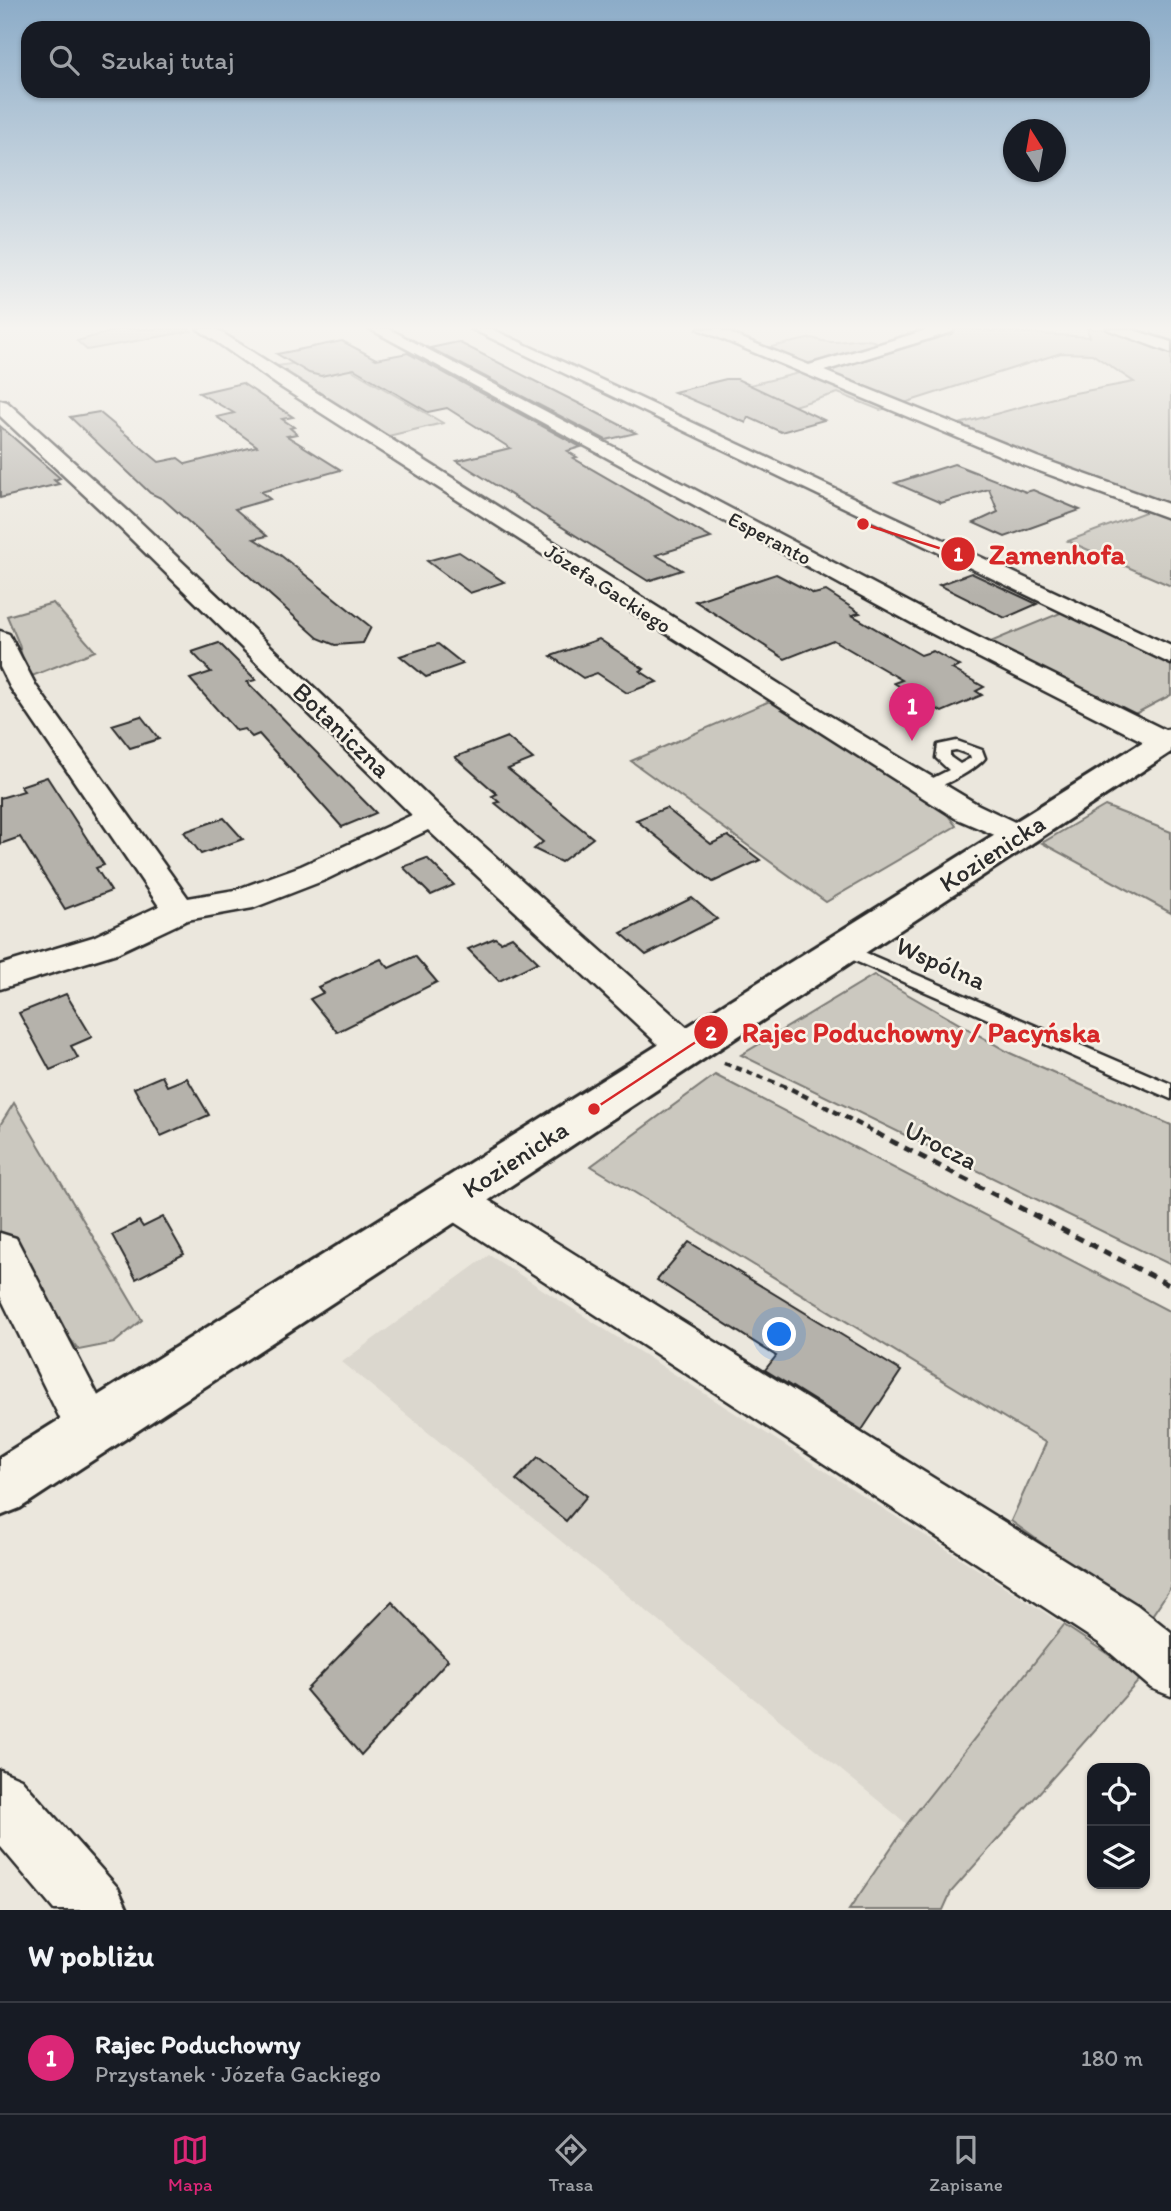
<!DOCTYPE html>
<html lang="pl">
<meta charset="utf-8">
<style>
body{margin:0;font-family:Itim,sans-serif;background:#20242c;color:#f1f3f6}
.controls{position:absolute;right:21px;bottom:21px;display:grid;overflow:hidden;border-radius:14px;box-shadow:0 2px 5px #0004}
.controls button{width:63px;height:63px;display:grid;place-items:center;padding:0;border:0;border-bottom:2px solid #363941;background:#171b24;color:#f1f3f6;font:35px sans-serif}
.compass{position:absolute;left:1003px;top:119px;width:63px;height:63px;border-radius:50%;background:#171b24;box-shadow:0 2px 5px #0004;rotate:349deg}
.you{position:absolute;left:780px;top:1335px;width:24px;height:24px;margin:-18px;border:5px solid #fff;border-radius:50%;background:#1a73e8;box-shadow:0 0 0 10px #1a73e833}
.badge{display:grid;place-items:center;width:46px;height:46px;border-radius:50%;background:#db2777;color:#fff;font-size:23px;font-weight:700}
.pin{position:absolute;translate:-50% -58px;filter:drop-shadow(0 2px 4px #0008)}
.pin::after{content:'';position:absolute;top:37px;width:24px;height:21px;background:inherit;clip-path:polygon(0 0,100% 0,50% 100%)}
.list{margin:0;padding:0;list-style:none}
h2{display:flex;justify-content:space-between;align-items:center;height:91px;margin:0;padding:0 28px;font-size:30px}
h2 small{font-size:23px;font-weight:400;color:#9ea1a6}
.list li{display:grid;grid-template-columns:46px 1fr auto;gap:21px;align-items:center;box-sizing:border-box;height:112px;padding:0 28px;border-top:2px solid #363941}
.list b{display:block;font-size:26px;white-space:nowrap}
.list p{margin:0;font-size:23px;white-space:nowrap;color:#9ea1a6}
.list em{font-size:23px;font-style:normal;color:#9ea1a6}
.icon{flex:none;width:38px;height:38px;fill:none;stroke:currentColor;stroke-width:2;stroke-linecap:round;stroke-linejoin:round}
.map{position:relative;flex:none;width:1171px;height:1910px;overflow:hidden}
.search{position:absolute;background:#171b24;box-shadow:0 2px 5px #0004;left:21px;right:21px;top:21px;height:77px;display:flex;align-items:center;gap:18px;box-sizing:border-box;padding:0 24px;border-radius:21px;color:#9ea1a6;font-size:26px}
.sheet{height:203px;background:#171b24}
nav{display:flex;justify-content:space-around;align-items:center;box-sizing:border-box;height:98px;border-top:2px solid #363941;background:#171b24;font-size:19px;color:#9ea1a6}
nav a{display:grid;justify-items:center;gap:4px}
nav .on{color:#db2777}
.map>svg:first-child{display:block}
</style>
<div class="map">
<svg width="1171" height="1910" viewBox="0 0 1171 1910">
<rect width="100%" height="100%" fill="#ebe7dd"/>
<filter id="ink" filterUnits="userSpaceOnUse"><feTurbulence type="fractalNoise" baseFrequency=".0143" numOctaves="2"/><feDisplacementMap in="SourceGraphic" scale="14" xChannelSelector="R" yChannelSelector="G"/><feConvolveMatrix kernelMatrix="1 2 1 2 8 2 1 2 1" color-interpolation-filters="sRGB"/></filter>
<g filter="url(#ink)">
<polygon fill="#dbd7ce" points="489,1255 1064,1625 907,1824 342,1362"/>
<g fill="#cbc8bf" stroke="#7b7a75" stroke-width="2">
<polygon points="121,329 188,329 191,331 87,350 77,341"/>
<polygon points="958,329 1090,337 1087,329 1109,329 1171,351 1171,586 1068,541 1148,511 952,426 1064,395 1134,382 1092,354 1061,353 898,405 819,372"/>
<path d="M812,338c29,11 41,-5 68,5l-73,22 -41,-17z"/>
<polygon points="331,358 443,423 380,438 270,367"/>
<polygon points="799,373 805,374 887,408 880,410 838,393 773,412 725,391"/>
<polygon points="53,603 95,651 27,678 19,644 7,616"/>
<polygon points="1065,611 1171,662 1171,695 1129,717 988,643"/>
<polygon points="772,700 947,814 956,826 826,902 631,761"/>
<polygon points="1105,806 1171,832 1171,913 1042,843"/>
<polygon points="874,975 1010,1053 1171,1125 1171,1265 741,1055"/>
<polygon points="715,1075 1171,1312 1171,1587 1149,1620 1011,1521 1046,1443 591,1166"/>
<polygon points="14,1103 142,1320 114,1343 79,1350 37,1297 0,1297 0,1125"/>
<polygon points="1064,1625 1142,1677 951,1892 943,1910 849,1910 907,1824"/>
</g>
<g fill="#b5b2ab" stroke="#2b2b2b" stroke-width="2">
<polygon points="342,341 376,359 408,353 581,447 567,451 577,457 573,458 711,538 656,555 682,570 648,581 457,461 510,448 447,408 428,412 354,369 321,376 309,373 277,354"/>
<polygon points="458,342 580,404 636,433 606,440 430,348"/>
<polygon points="726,379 737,379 824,420 781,432 748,417 746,423 674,392"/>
<polygon points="242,383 293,417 282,419 294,427 290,428 297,434 287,436 341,470 261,492 270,499 235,509 267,536 254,539 279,554 371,627 363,643 335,645 318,638 163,499 150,493 70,417 99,412 159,462 178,458 186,464 257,446 217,417 234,413 199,393"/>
<polygon points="0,426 60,478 54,480 59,484 0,498"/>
<polygon points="954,464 1026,492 1033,490 1080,510 1005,537 974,523 998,512 989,489 941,503 895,483"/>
<polygon points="459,552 504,582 470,593 427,561"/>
<polygon points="971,573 1037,604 1005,618 939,585"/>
<polygon points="776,574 814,594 826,591 860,613 852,615 921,655 933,651 960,666 952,669 984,687 976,691 982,695 942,712 894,683 902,680 833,640 785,659 695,601"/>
<polygon points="599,639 644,669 640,671 657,682 627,693 597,673 583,678 551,656"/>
<polygon points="219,643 256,680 247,682 376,813 342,827 259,734 252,737 244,729 236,731 190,679 211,672 192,652"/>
<polygon points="438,644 463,664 426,677 400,656"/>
<polygon points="141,716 159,739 130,748 112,725"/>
<polygon points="507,737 533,759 508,769 593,838 561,862 534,849 543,842 495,803 499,802 492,796 497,794 455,757"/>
<polygon points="47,777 104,865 96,868 111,891 65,909 20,837 0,844 0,798 24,791 20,786"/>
<polygon points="666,808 711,844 728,836 760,860 713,882 636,820"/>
<polygon points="224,818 243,839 201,854 184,832"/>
<polygon points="427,858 454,885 431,895 403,867"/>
<polygon points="692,898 717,919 646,955 621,933"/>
<polygon points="512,937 538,962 499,981 468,949 495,938 501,942"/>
<polygon points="415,956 437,982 337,1032 310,999 323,993 318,987 381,959 389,968"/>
<polygon points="66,994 92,1037 71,1046 78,1058 50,1070 19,1013"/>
<polygon points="162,1076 167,1086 187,1078 209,1115 161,1136 134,1088"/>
<polygon points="163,1217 184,1254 136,1279 112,1235 139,1221 143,1227"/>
<polygon points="689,1242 901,1371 862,1430 765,1370 776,1356 657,1280"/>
<polygon points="538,1457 587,1496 566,1521 516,1480"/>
<polygon points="392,1602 448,1660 361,1755 306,1690"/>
</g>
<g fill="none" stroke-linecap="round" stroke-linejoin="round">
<g stroke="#2b2b2b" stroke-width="5">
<g id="service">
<path d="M957,741l25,9 3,8c-8,11 -51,35 -64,32l-2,-3 2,-3 28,-14 -13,-12 2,-13zM956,750l14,5 1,3 -11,6 -10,-7v-6z"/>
<polygon points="843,943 1171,1084 1171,1099 837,953 834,949 837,945"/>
</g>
</g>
<g stroke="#2b2b2b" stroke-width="5">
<g id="minor">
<polygon points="198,329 216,329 827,714 977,804 1029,829 1034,836 1029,843 1018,845 955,818 279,386"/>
<polygon points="370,329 389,329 937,617 1171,733 1171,749 1156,748 919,627"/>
<polygon points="472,329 492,329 1171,646 1171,664"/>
<polygon points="698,329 719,329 809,365 930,329 954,329 952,332 824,371 1037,457 1171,505 1171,519 1023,465"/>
<polygon points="1107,329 1130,329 1171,342 1171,353"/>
<polygon points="0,400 7,402 138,520 443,810 700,1039 706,1049 700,1059 687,1063 674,1059 428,830 325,880 253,908 187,920 117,953 0,989 0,965 93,937 159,906 10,687 0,667 0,631 9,634 36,686 188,898 235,890 301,866 412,815 122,530 0,416"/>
<polygon points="452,1182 467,1187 1137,1605 1171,1632 1171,1696 1151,1688 1099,1643 437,1211 431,1199 437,1187"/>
<polygon points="0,1233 16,1238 108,1415 116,1431 108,1447 91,1454 74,1447 0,1296"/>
<polygon points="0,1770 21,1779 118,1888 128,1910 54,1910 0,1846"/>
</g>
</g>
<g stroke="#2b2b2b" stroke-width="6">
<polygon id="secondary" points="1171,729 1171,752 20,1508 0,1516 0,1457 1160,731"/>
</g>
<polyline stroke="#2b2b2b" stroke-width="4.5" stroke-dasharray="7 5" stroke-linecap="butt" points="724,1063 789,1088 880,1135"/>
<polyline stroke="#2b2b2b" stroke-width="5" stroke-dasharray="9 7" stroke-linecap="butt" points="876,1133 1171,1286"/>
<use href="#service" fill="#f7f3e8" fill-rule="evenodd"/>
<use href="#minor" fill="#f7f3e8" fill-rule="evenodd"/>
<use href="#secondary" fill="#f7f3e8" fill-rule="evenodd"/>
</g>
</g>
<linearGradient id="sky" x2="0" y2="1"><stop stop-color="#8cacc8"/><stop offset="0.55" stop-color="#f6f4f0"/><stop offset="1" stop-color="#f6f4f0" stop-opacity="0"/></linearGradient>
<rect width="1171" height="596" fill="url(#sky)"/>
<g text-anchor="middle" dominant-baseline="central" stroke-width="5" stroke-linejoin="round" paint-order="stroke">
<g font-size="21" fill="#2b2b2b" stroke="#f7f3e8">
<text transform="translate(770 538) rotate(28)">Esperanto</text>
<text transform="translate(608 588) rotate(33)">Józefa Gackiego</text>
</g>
<g font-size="26" fill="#2b2b2b" stroke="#f7f3e8">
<text transform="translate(342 730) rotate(44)">Botaniczna</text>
<text transform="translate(992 853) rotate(-33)">Kozienicka</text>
<text transform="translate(941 963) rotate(24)">Wspólna</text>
<text transform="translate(941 1145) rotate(27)">Urocza</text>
<text transform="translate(515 1159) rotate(-33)">Kozienicka</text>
</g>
</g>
<path fill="none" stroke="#d62828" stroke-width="2.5" d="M863 524L958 554M594 1109L711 1032"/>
<g fill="#d62828" stroke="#f7f3e8" stroke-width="2.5">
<circle cx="863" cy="524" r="7"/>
<circle cx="594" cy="1109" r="7"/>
<circle cx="958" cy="554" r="18"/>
<circle cx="711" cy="1032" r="18"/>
</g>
<g font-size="21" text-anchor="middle" font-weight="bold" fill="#fff">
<text x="958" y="561">1</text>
<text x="711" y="1040">2</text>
</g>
<g font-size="28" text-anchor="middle" font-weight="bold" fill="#d62828" stroke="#f7f3e8" stroke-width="5" stroke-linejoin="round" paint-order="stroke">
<text x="1057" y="564">Zamenhofa</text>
<text x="921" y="1042">Rajec Poduchowny / Pacyńska</text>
</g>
</svg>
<div class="controls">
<button><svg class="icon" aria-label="locate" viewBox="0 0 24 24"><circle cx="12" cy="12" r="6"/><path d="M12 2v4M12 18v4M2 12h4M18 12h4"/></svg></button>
<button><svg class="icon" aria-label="layers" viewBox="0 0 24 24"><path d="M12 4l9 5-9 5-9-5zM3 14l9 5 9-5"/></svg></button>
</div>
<svg class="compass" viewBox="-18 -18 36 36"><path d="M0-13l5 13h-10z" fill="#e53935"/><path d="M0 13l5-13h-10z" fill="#9ea1a6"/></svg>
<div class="you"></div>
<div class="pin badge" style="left:912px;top:741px">1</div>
<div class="search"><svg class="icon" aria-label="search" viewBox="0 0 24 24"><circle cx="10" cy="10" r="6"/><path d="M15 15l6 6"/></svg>Szukaj tutaj</div>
</div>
<section class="sheet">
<h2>W pobliżu<small></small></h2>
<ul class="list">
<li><span class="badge">1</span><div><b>Rajec Poduchowny</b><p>Przystanek · Józefa Gackiego</p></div><em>180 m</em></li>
</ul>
</section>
<nav>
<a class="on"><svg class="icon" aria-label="map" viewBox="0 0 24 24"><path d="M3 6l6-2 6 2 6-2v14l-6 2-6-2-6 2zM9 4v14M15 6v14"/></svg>Mapa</a>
<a><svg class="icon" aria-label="directions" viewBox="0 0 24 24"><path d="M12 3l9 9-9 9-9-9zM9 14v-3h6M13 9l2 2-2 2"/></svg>Trasa</a>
<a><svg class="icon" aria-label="saved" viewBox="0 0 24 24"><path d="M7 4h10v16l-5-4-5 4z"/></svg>Zapisane</a>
</nav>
